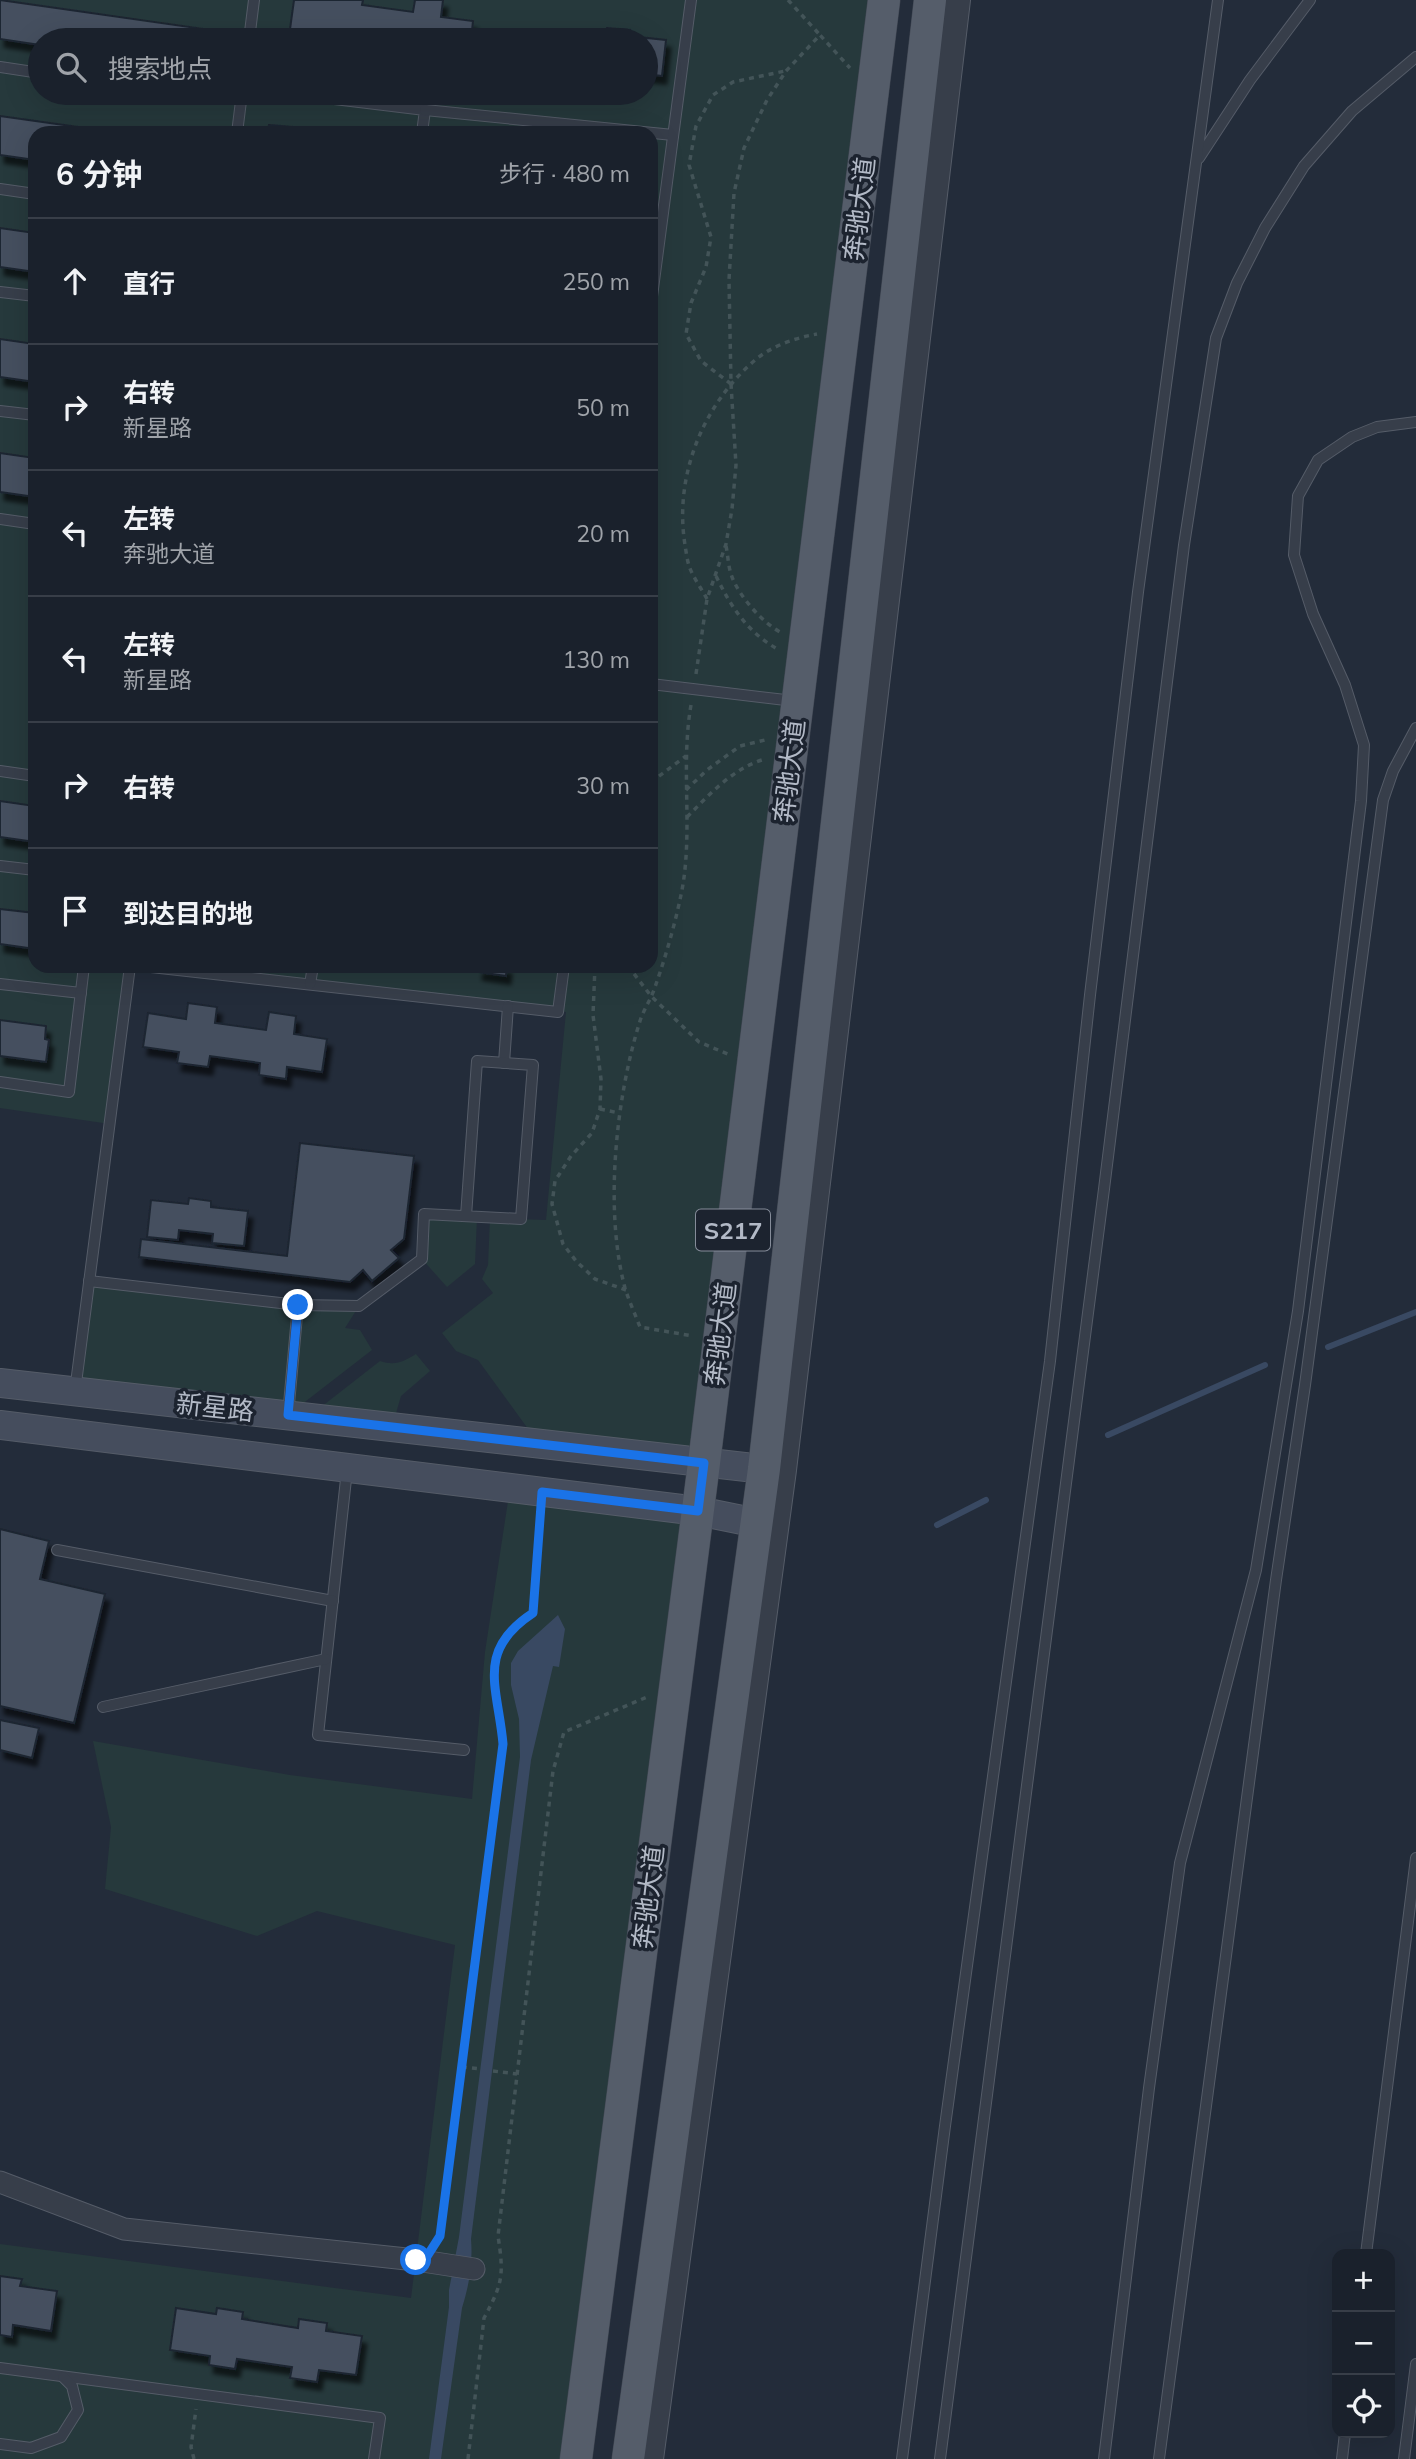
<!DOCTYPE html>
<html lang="zh">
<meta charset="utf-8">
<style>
body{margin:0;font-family:Mulish,"Noto Sans SC",sans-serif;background:#232934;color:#f1f3f6}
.controls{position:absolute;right:21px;bottom:21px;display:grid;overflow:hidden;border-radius:14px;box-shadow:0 7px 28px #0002}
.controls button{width:63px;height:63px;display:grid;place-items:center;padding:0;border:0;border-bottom:2px solid #383e48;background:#1a212c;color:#f1f3f6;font:35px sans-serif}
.stop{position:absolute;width:21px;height:21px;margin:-16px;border:5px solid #1a73e8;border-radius:50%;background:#fff}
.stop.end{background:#1a73e8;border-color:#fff;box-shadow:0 2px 7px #0008}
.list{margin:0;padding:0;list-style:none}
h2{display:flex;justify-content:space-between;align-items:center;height:91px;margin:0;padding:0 28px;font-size:30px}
h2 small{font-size:23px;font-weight:400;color:#9fa3a9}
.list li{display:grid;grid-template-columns:46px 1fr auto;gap:21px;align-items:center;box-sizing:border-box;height:126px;padding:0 28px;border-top:2px solid #383e48}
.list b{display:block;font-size:26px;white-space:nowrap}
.list p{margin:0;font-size:23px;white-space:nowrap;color:#9fa3a9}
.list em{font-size:23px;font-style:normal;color:#9fa3a9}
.icon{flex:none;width:38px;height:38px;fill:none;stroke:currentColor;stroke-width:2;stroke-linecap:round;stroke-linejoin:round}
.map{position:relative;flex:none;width:1416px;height:2459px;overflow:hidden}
.search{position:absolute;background:#1a212c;box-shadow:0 7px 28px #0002;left:28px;top:28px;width:630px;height:77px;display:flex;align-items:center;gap:18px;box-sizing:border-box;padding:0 24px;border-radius:38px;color:#9fa3a9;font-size:26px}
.panel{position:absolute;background:#1a212c;box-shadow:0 7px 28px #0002;left:28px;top:126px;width:630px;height:847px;border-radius:21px}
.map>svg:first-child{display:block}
</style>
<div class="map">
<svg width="1416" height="2459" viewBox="0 0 1416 2459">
<defs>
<filter id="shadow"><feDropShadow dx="4.5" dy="8" stdDeviation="2" flood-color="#0009"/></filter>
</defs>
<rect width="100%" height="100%" fill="#232c3a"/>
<g fill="#26393c" fill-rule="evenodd">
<path d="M0,0h884l-180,1463 -165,-19 -61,-84 -22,-9 -14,-18 51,-40 -11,-14 6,-14 2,-47 56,2 20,-208 -424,-46h509v-833h-616v833h95l-20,158 -110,-16zM40,40h606v53h-606z"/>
<polygon points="424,1214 477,1217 475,1264 447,1287 422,1259"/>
<polygon points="89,1281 359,1306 345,1328 360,1330 372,1350 288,1415 75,1391"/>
<path d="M416,1354l14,17 -29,25 -9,31 -85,-9 73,-57c15,5 23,1 36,-7z"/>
<polygon points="510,1488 698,1511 576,2459 0,2459 0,2244 411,2298 455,1945 317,1911 257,1936 105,1889 111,1827 93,1741 290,1775 472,1799 485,1652"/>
</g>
<path fill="#394962" d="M558,1615l7,14 -6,38 -6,-1 -22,94 -60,479c2,24 -2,47 -9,69l-21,151h-12l20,-152v-17l10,-53 61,-480 -1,-38 -8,-34v-22l7,-12z"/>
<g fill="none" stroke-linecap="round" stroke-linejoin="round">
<g stroke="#394962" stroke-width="6">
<polyline points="1328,1347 1416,1312"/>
<polyline points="1108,1435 1265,1365"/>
<polyline points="937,1525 986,1500"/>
</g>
</g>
<g fill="#444f5e" stroke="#1e2531" stroke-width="2" filter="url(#shadow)">
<polygon points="0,0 218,31 217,40 40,40 40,45 0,39"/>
<polygon points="294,0 363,0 362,5 413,12 415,0 443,0 441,17 473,21 471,40 357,38 356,40 325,40 326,34 290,29"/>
<polygon points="607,28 630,30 629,36 666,40 662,76 646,74 646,40 568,40 569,30 606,34"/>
<polygon points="0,116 121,133 35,133 35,160 0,155"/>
<polygon points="269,125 317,129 317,133 268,133"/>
<polygon points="0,228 35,233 35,272 0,267"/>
<polygon points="0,339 35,344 35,382 0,377"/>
<polygon points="0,453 35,458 35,497 0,492"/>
<polygon points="0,801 35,806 35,842 0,837"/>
<polygon points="0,909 35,913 35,949 0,944"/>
<polygon points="479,966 507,966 506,976 478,972"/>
<polygon points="188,1003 217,1007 215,1023 266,1030 269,1012 296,1016 294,1034 327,1039 322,1072 287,1067 286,1079 259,1075 260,1063 210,1056 208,1067 177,1063 179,1052 143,1047 148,1013 186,1019"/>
<polygon points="0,1020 46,1026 45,1039 49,1040 46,1062 0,1056"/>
<polygon points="300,1143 414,1156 404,1239 391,1250 399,1258 372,1281 363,1270 350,1282 139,1257 141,1239 287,1256"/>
<polygon points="189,1198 211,1201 211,1207 248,1211 244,1246 212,1243 213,1234 179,1230 178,1240 147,1237 151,1200 188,1204"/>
<polygon points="0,1529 49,1541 40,1579 105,1594 74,1723 0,1706"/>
<polygon points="0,1720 39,1728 32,1758 0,1750"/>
<polygon points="0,2276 22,2279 20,2286 57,2291 51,2331 13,2325 12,2337 0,2335"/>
<polygon points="176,2308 216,2314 217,2308 243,2312 242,2319 298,2328 299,2319 327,2323 326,2331 362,2336 356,2375 319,2370 317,2382 290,2378 292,2367 237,2359 235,2369 209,2365 210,2356 170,2350"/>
</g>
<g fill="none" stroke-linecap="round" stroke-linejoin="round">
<g stroke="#555c68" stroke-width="12">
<g id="service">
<polyline points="249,40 254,0"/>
<polyline points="0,67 40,73"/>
<polyline points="285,93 425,110 422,133"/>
<polyline points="425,110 673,135"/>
<polyline points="237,133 242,93"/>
<polyline points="1199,158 1250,80 1310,0"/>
<polyline points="0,189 35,194"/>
<polyline points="0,292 35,296"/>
<polyline points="651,304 691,0"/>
<polyline points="0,411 35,415"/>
<polyline points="0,519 35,524"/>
<polyline points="651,684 794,701"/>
<polyline points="0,771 35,776"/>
<polyline points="0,866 35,870"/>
<polyline points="142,966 558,1012 564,966"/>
<polyline points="0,984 81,993"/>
<polyline points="310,984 313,966"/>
<polyline points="504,1063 508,1006"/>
<polyline points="0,1082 69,1092 84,966"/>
<polyline points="89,1281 298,1305"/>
<polyline points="75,1391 130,966"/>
<polyline points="288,1415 298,1305 359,1306 422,1259 424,1214 521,1219 533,1065 477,1061 466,1216"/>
<polyline points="347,1470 318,1735 464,1750"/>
<polyline points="57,1550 333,1601"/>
<polyline points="103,1707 326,1659"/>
<polyline points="1366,2254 1416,1858"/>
<polyline points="0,2368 380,2418 374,2459"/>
<polyline points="0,2444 31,2448 61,2437 78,2410 72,2386 63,2377"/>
<polyline points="902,2459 945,2126 1050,1361 1090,995 1138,592 1218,0"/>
<polyline points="940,2459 1104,1189 1184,545 1216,338 1237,283 1265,228 1304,166 1352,111 1416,57"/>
<polyline points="1104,2459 1149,2088 1180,1863 1256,1570 1298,1311 1361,801 1364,745 1345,685 1313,614 1294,555 1298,496 1318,460 1352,437 1377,427 1416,422"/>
<polyline points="1159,2459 1276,1580 1305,1385 1383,800 1393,771 1416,728"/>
<polyline points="1342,2459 1345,2433"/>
<polyline points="1404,2459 1416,2364"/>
</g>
</g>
<g stroke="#555c68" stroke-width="23">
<polyline id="minor" points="0,2182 124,2229 416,2260 474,2269"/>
</g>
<g stroke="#555c68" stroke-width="26">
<polyline id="tertiary" points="651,2459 784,1470 958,0"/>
</g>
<g stroke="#555c68" stroke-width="30">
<g id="secondary">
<polyline points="0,1383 764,1469"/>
<polyline points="0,1425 698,1511 757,1523"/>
</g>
</g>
<g stroke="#404753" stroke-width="33">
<g id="primary">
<polyline points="576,2459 704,1463 884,0"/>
<polyline points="628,2459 764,1469 930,0"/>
</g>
</g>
<g stroke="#435458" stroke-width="3.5" stroke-dasharray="5 5" stroke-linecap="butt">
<polyline points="788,0 820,35"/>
<polyline points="731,384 701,361 686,334 691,303 706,267 711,237 689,165 696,126 713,95 733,82 785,71"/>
<path d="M726,546c2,9 2,19 5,28 6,20 32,50 51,59"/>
<path d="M716,576c15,31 31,56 63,74"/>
<path d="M707,599c-6,-11 -14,-22 -18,-33 -2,-7 -3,-15 -4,-21 -11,-68 17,-139 69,-184 17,-15 41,-23 63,-27"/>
<polyline points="696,674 707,599 726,544 732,509 736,465 731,384 729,280 734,193 744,148 767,100 786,71 820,35 850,68"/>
<path d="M691,705c-11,63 3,128 -10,190 -6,29 -16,64 -26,92 -4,12 -11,22 -15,34 -24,76 -36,189 -15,267 4,13 10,26 15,39l53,9"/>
<polyline points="651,782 686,756"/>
<polyline points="686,790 707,770 740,746 765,740"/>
<path d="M687,817c23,-23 46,-49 78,-58"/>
<polyline points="595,966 593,1015 601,1079 600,1109 592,1133 571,1156 555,1181 552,1204 563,1244 576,1261 595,1279 626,1290"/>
<polyline points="628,966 651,996 699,1042 730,1055"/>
<polyline points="600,1109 619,1113"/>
<polyline points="462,2067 481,2069"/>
<polyline points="493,2071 517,2074"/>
<path d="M436,2242l4,-6 63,-492c-5,-57 -28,-93 30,-131l7,-98"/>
<polyline points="194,2459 191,2447 196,2409"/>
<path d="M468,2459l16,-141c19,-35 20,-43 14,-82l55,-465 11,-39 83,-35"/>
</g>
<use href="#service" stroke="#373e4a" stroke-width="10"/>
<use href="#minor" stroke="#373e4a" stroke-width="21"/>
<use href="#tertiary" stroke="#373e4a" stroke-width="24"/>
<use href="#secondary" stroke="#454d5d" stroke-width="28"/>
<use href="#primary" stroke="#555d6a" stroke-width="32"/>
</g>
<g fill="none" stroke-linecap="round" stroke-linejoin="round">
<path stroke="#1a73e8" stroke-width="9" d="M298,1305l-10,110 416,48 -6,48 -156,-19 -9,121c-58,38 -35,74 -30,131l-63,492 -16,25 -8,-1"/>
</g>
<g text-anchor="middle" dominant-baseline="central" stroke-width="7" stroke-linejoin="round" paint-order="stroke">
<rect fill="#1c232f" stroke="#858c99" stroke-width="2" x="696" y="1209.5" width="74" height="41" rx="5"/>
<g font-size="24" font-weight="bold" fill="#b2b9c6">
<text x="733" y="1230">S217</text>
</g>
<g font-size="26" fill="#b2b9c6" stroke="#1c232f">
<text transform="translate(859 209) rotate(-83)">奔驰大道</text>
<text transform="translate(789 771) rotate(-83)">奔驰大道</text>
<text transform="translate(720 1334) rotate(-83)">奔驰大道</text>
<text transform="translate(215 1407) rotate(6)">新星路</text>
<text transform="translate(648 1897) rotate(-83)">奔驰大道</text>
</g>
</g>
</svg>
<div class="controls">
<button>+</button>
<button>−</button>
<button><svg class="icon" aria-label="locate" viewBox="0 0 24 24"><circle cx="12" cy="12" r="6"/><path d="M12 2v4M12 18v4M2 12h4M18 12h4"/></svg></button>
</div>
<div class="stop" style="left:416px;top:2260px"></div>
<div class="stop end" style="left:298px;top:1305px"></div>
<div class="search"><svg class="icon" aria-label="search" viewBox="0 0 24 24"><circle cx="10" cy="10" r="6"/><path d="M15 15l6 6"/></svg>搜索地点</div>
<section class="panel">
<h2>6 分钟<small>步行 · 480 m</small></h2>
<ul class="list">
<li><svg class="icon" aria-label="ahead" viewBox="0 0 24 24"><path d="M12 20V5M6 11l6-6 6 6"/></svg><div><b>直行</b></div><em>250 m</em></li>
<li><svg class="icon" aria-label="right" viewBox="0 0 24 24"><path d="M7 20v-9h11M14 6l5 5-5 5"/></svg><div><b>右转</b><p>新星路</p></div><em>50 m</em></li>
<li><svg class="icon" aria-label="left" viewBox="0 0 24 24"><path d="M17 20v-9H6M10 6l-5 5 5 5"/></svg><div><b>左转</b><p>奔驰大道</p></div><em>20 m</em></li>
<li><svg class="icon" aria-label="left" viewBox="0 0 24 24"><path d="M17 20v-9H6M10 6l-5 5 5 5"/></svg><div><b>左转</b><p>新星路</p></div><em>130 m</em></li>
<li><svg class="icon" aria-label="right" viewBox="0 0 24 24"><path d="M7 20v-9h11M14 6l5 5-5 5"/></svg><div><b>右转</b></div><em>30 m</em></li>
<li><svg class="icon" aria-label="arrive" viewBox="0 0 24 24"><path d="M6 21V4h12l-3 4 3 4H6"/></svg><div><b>到达目的地</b></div></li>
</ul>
</section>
</div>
